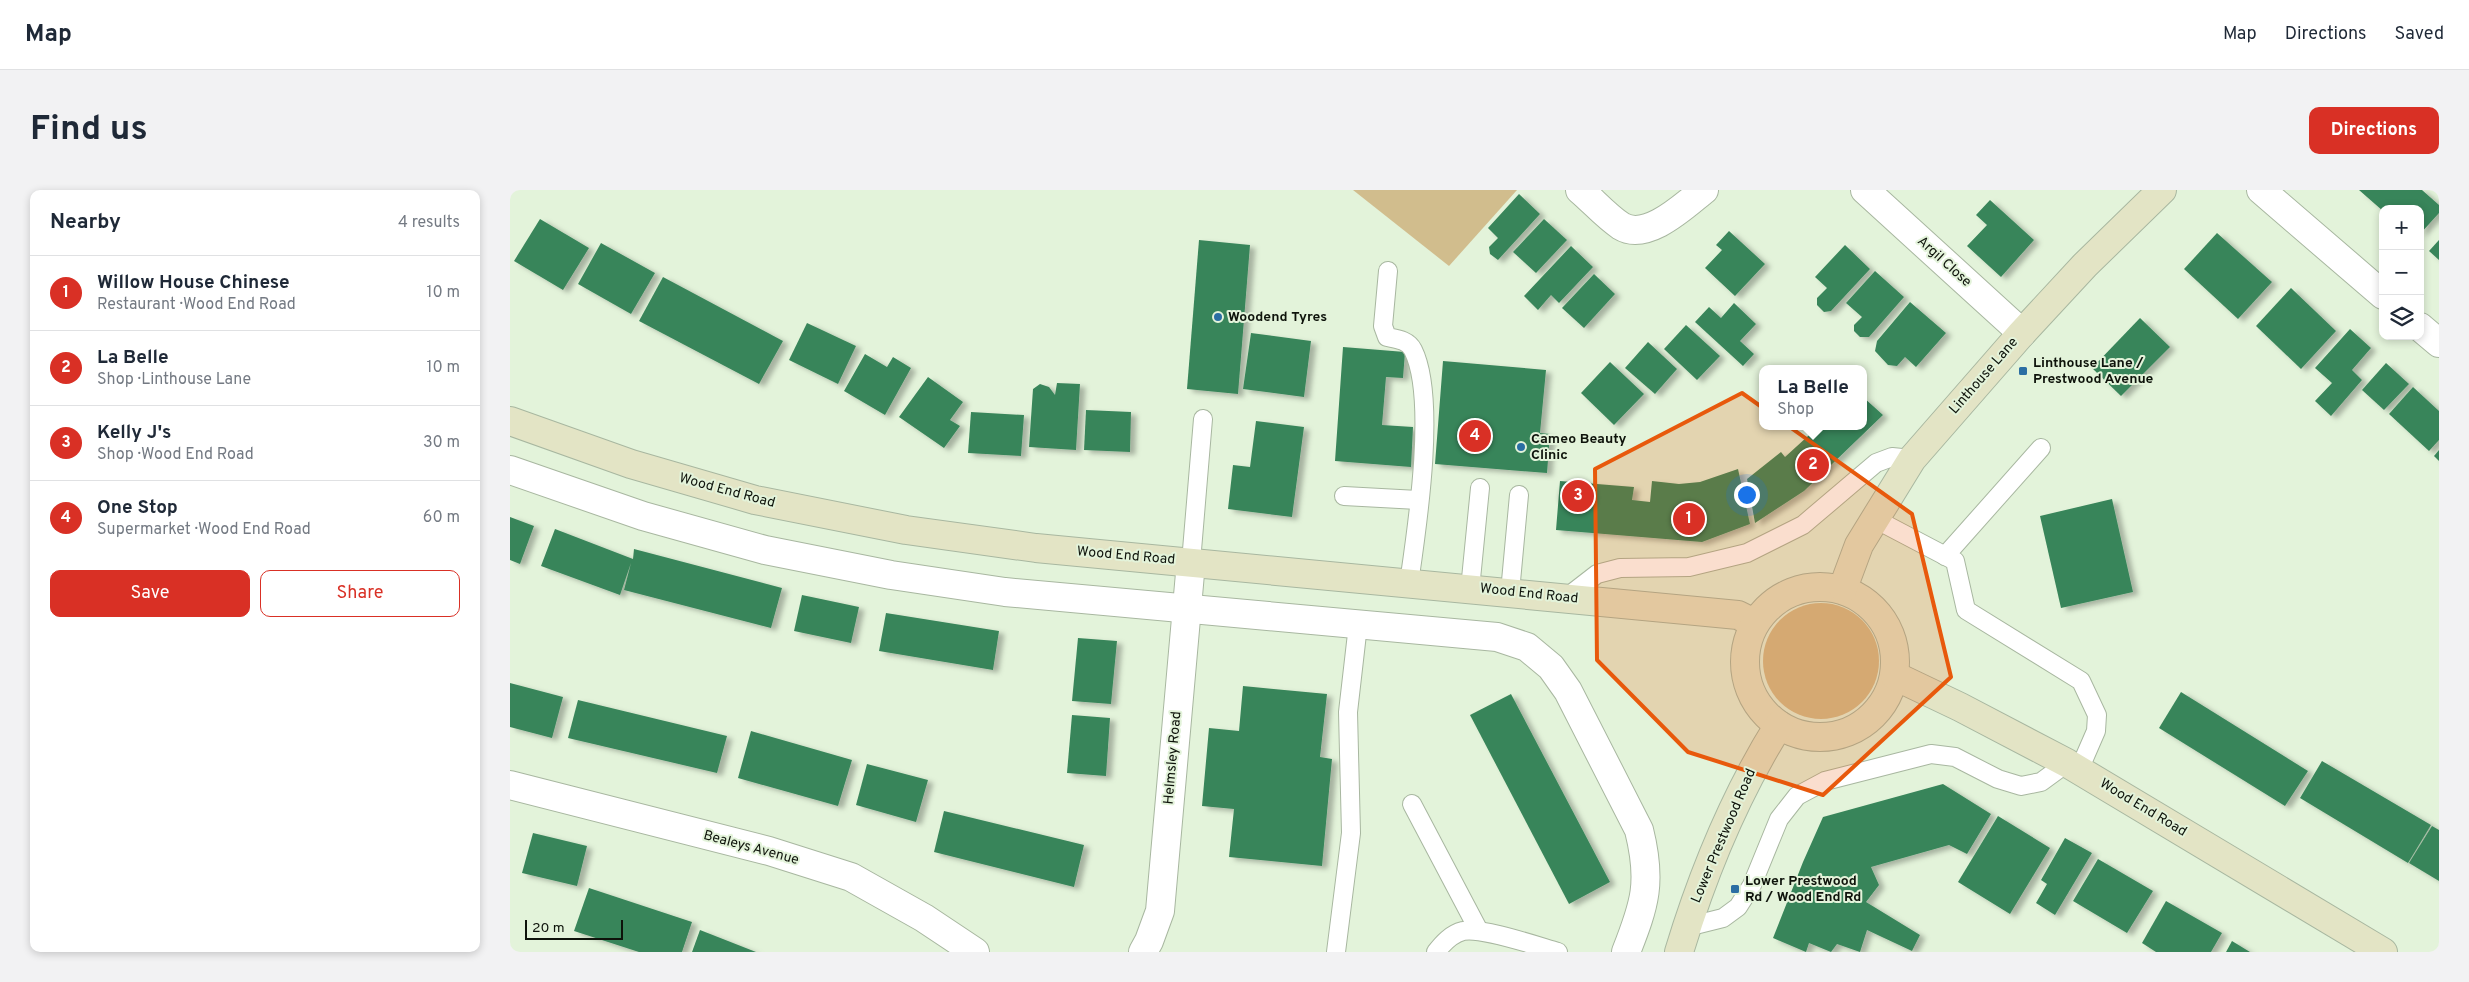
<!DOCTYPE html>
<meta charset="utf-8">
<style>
body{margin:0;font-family:Overpass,sans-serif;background:#f2f2f3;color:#1f2937}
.controls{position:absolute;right:15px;top:15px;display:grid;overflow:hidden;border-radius:10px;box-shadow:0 2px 8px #0003}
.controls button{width:45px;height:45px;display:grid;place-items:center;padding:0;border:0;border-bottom:1px solid #e0e1e3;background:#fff;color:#1f2937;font:25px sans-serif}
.scale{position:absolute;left:15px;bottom:12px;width:98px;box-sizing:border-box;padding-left:5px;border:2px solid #0e130b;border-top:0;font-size:14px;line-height:18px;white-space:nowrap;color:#0e130b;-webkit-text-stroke:4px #e3f3da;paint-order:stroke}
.you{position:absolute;left:1236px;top:304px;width:18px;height:18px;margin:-12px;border:4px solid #fff;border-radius:50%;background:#1a73e8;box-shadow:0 0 0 8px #1a73e833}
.badge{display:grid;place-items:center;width:32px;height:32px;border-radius:50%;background:#d93025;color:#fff;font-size:16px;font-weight:700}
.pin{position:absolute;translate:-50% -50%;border:2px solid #fff;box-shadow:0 1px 5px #0006}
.popup{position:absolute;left:1249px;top:175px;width:108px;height:65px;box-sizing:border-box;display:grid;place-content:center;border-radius:10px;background:#fff;filter:drop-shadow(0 1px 4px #0005);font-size:16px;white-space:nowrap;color:#747a83}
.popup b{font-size:19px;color:#1f2937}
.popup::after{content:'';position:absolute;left:50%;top:100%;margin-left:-10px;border:10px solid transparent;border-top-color:#fff}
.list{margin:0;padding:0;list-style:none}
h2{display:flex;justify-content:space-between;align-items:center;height:65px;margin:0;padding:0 20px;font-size:21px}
h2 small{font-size:16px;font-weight:400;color:#747a83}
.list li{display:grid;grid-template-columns:32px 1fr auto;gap:15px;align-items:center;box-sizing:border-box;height:75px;padding:0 20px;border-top:1px solid #e0e1e3}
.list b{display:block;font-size:19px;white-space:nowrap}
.list p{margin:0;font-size:16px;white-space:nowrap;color:#747a83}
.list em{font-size:16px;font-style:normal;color:#747a83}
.actions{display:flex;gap:10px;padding:15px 20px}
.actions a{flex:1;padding:11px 0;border:1px solid #d93025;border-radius:10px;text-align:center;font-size:18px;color:#d93025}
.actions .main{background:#d93025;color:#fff}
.icon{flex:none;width:28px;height:28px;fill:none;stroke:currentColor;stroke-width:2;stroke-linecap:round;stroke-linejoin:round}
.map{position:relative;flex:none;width:1929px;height:762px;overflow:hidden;border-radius:10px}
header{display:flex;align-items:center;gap:30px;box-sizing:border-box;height:70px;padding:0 25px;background:#fff;border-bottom:1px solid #e0e1e3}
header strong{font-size:24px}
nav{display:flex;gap:28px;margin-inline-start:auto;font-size:18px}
.intro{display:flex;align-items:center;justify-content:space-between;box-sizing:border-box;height:120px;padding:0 30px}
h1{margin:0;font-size:35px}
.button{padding:12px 22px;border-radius:10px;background:#d93025;color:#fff;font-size:18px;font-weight:700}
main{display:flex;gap:30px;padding:0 30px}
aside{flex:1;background:#fff;border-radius:10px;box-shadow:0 2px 8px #0003}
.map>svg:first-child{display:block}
</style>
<header>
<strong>Map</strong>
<nav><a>Map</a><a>Directions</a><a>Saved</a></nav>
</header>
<div class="intro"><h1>Find us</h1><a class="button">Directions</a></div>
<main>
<aside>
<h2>Nearby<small>4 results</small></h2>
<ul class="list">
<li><span class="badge">1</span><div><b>Willow House Chinese</b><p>Restaurant · Wood End Road</p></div><em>10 m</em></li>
<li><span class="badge">2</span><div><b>La Belle</b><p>Shop · Linthouse Lane</p></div><em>10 m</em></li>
<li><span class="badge">3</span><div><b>Kelly J's</b><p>Shop · Wood End Road</p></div><em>30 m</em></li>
<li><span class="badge">4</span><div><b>One Stop</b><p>Supermarket · Wood End Road</p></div><em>60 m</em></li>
</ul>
<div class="actions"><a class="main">Save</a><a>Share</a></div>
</aside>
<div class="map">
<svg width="1929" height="762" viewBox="0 0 1929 762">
<defs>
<filter id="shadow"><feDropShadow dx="5.5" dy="3" stdDeviation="2.5" flood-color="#0004"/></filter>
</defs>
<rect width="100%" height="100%" fill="#e3f3da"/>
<g fill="#d1bd8d">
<polygon points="843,0 1007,0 939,76"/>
<circle cx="1311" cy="471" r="58"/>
</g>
<g fill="#39855a" filter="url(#shadow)">
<polygon points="1849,0 1912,0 1929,15 1929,23 1910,44 1910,19 1873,19 1873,21"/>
<polygon points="1009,4 1030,24 988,70 980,64 979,57 988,48 978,38"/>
<polygon points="1480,10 1524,50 1491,87 1457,56 1477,35 1466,25"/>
<polygon points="30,29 79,58 53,100 4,71"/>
<polygon points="1034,29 1057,50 1026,83 1003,62"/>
<polygon points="1219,41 1255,74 1225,106 1195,78 1212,60 1206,55"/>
<polygon points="1707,43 1762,92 1728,129 1674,79"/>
<polygon points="689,50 740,55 728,204 677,199"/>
<polygon points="1929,50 1929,70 1919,61"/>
<polygon points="91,53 145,83 121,124 68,94"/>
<polygon points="1335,55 1360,79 1321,121 1314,122 1307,115 1307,108 1317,98 1305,87"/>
<polygon points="1061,56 1083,77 1049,113 1041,105 1028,120 1014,106"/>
<polygon points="1365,81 1394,107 1359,147 1350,147 1344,141 1344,135 1352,127 1336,113"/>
<polygon points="1084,84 1105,104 1074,138 1052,118"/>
<polygon points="153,87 273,151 249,194 129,131"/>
<polygon points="1781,98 1826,141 1791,179 1746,136"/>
<polygon points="1400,112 1436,143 1406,177 1395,167 1387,176 1378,175 1365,161 1367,151"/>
<polygon points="1224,113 1246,134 1230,151 1244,164 1233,176 1185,132 1199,117 1211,128"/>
<polygon points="1630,128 1660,157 1611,206 1582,178"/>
<polygon points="297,133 346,156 328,194 279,170"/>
<polygon points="1176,135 1210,166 1187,190 1154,159"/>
<polygon points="1840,139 1861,158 1842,180 1852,190 1821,226 1805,211 1822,193 1805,178"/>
<polygon points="741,143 801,151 794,207 733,199"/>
<polygon points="1138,152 1167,179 1145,204 1115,178"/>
<polygon points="833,157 895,162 893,188 876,187 872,235 903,237 901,277 825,271"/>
<polygon points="355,164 377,177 383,167 401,178 375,225 334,201"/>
<polygon points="933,171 1036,180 1030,243 1040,244 1037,283 925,274"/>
<polygon points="1100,172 1134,204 1104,235 1071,203"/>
<polygon points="1876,173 1899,194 1874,220 1852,200"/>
<polygon points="418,187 453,212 440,230 450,236 434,258 389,227"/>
<polygon points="547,193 570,194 566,260 519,257 523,199 530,194 539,197 545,205"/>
<polygon points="1903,197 1929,221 1929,250 1919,261 1879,224"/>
<polygon points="1353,207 1373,225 1294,301 1245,333 1237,289 1271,262 1275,267 1309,236 1353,236"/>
<polygon points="576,220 621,222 620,262 574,260"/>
<polygon points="461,222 514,225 511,266 458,263"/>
<polygon points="746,231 794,237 782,327 718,319 723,275 740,277"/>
<polygon points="1929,260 1929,271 1924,266"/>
<polygon points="1228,279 1240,334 1192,352 1046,340 1050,291 1124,297 1122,310 1140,312 1142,291 1169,294 1190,292"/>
<polygon points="1602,309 1623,402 1551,418 1530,326"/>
<polygon points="0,327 24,336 10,374 0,370"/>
<polygon points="45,339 123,369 124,359 272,398 261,438 114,400 121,373 110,405 31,376"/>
<polygon points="292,405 349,417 341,453 284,441"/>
<polygon points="376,423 489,441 483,480 369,461"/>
<polygon points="568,448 607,451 601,514 562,511"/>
<polygon points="0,493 53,507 42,548 0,537"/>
<polygon points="733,496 817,504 810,567 822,569 812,676 719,667 724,619 692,616 699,538 729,541"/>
<polygon points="1671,502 1798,581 1775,616 1649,538"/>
<polygon points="1001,504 1100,692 1059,714 960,525"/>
<polygon points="68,510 217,546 207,583 58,548"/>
<polygon points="562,525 600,528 596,586 557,583"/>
<polygon points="241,541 342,570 328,616 228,588"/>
<polygon points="1812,571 1921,635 1898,673 1790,608"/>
<polygon points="357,574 418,590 406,632 346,615"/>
<polygon points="1433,594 1481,624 1457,664 1439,655 1361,677 1369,695 1356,712 1410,745 1402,761 1357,740 1350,762 1327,754 1321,762 1299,753 1296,762 1263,748 1293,672 1313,627"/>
<polygon points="434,621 574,655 564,697 424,662"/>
<polygon points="1488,626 1540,658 1500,724 1448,692"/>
<polygon points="1922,636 1929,640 1929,691 1899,673"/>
<polygon points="23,643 77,656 67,696 12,683"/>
<polygon points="1555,648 1582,663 1545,725 1526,713 1537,694 1531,690"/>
<polygon points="1588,669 1643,701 1617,743 1563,711"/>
<polygon points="79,698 182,732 172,762 129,762 64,741"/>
<polygon points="1656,711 1712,743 1701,762 1646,762 1632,753"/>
<polygon points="190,740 246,762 182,762"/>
<polygon points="1722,751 1740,762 1716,762"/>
</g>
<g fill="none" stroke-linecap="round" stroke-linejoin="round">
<g stroke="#a8b7a0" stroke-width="20">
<g id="lane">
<path d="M878,81l-5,55 4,11c10,2 21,3 26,13 24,48 4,178 -4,233"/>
<polyline points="834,306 908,310"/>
<polyline points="1365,329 1445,371 1456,420 1571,491 1587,525 1586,541 1569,580"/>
<polyline points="1435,366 1531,258"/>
<polyline points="681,372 693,229"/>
<polyline points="960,399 970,298"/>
<polyline points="1000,402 1009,305"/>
<polyline points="1056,408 1087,384 1110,378 1179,377 1237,363 1293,335 1366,273 1382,267 1402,269"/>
<polyline points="902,614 969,741"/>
<polyline points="1177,737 1213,728 1228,717 1242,695 1269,629 1287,606 1315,591 1421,564 1445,567 1488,589 1511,596 1531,592 1557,573"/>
<polyline points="826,762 841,643 838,522 848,435"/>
<path d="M926,762c7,-9 15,-18 27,-21 19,-4 74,15 95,21"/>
</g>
</g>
<g stroke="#a8b7a0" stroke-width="30">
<g id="street">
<path d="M1070,0c13,11 26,26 41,36 26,16 64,-21 83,-36"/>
<polyline points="1355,0 1512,143"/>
<polyline points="1751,0 1873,105"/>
<polyline points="1910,137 1929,153"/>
<path d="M0,280l133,46 122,34 126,25 114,17 492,45 30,10 24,20 17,24 71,139c13,52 6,74 -13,122"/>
<polyline points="0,595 259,661 341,687 414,728 465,762"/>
<polyline points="633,762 639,751 650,721 681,372"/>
</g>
</g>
<g stroke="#a8b7a0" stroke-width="30">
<g id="secondary">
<polyline points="0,231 121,274 245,310 396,340 526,358 1228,425 1244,433"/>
<circle cx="1310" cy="472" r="75"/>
<polyline points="1333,398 1349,355 1402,269 1512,143 1575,75 1652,0"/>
<polyline points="1385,486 1450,517 1557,573 1873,762"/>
<path d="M1169,762c24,-79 56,-157 100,-227"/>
</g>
</g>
<use href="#lane" stroke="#fff" stroke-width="18"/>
<use href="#street" stroke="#fff" stroke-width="28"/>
<use href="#secondary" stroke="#e3e4c5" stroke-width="28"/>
</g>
<path fill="#e8590c" fill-opacity="0.2" stroke="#e8590c" stroke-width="4" stroke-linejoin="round" d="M1232,203l170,121 39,163 -128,118 -135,-43 -91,-92 -2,-191z"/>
<g fill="#2b6ea3" stroke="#e3f3da" stroke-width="2">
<circle cx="708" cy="127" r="5"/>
<rect x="1508" y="176" width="10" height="10" rx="2.5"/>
<circle cx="1011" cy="257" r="5"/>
<rect x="1220" y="694" width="10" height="10" rx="2.5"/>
</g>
<g text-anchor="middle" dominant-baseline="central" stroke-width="4" stroke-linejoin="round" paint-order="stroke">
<g font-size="14" fill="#0e130b" stroke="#e3f3da">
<text transform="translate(1434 72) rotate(42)">Argil Close</text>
<text transform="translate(1474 186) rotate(-49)">Linthouse Lane</text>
<text transform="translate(217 301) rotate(15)">Wood End Road</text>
<text transform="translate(616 366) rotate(5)">Wood End Road</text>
<text transform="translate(1019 404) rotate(6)">Wood End Road</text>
<text transform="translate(663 568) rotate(-85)">Helmsley Road</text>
<text transform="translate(1633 618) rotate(31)">Wood End Road</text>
<text transform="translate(1214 646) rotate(-67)">Lower Prestwood Road</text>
<text transform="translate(241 658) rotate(15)">Bealeys Avenue</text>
</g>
<g font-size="14" font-weight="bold" fill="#0e130b" stroke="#e3f3da" text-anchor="start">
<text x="718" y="127">Woodend Tyres</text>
<text x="1523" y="173">Linthouse Lane /<tspan x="1523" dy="16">Prestwood Avenue</tspan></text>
<text x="1021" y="249">Cameo Beauty<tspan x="1021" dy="16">Clinic</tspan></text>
<text x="1235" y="691">Lower Prestwood<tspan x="1235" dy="16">Rd / Wood End Rd</tspan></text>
</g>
</g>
</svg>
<div class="controls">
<button>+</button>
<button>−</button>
<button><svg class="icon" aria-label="layers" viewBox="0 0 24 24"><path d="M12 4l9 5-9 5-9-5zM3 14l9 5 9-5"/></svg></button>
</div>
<div class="scale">20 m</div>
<div class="you"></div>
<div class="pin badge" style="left:1179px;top:329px">1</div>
<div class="pin badge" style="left:1303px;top:275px">2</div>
<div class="popup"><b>La Belle</b>Shop</div>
<div class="pin badge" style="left:1068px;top:306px">3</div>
<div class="pin badge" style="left:965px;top:246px">4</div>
</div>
</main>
